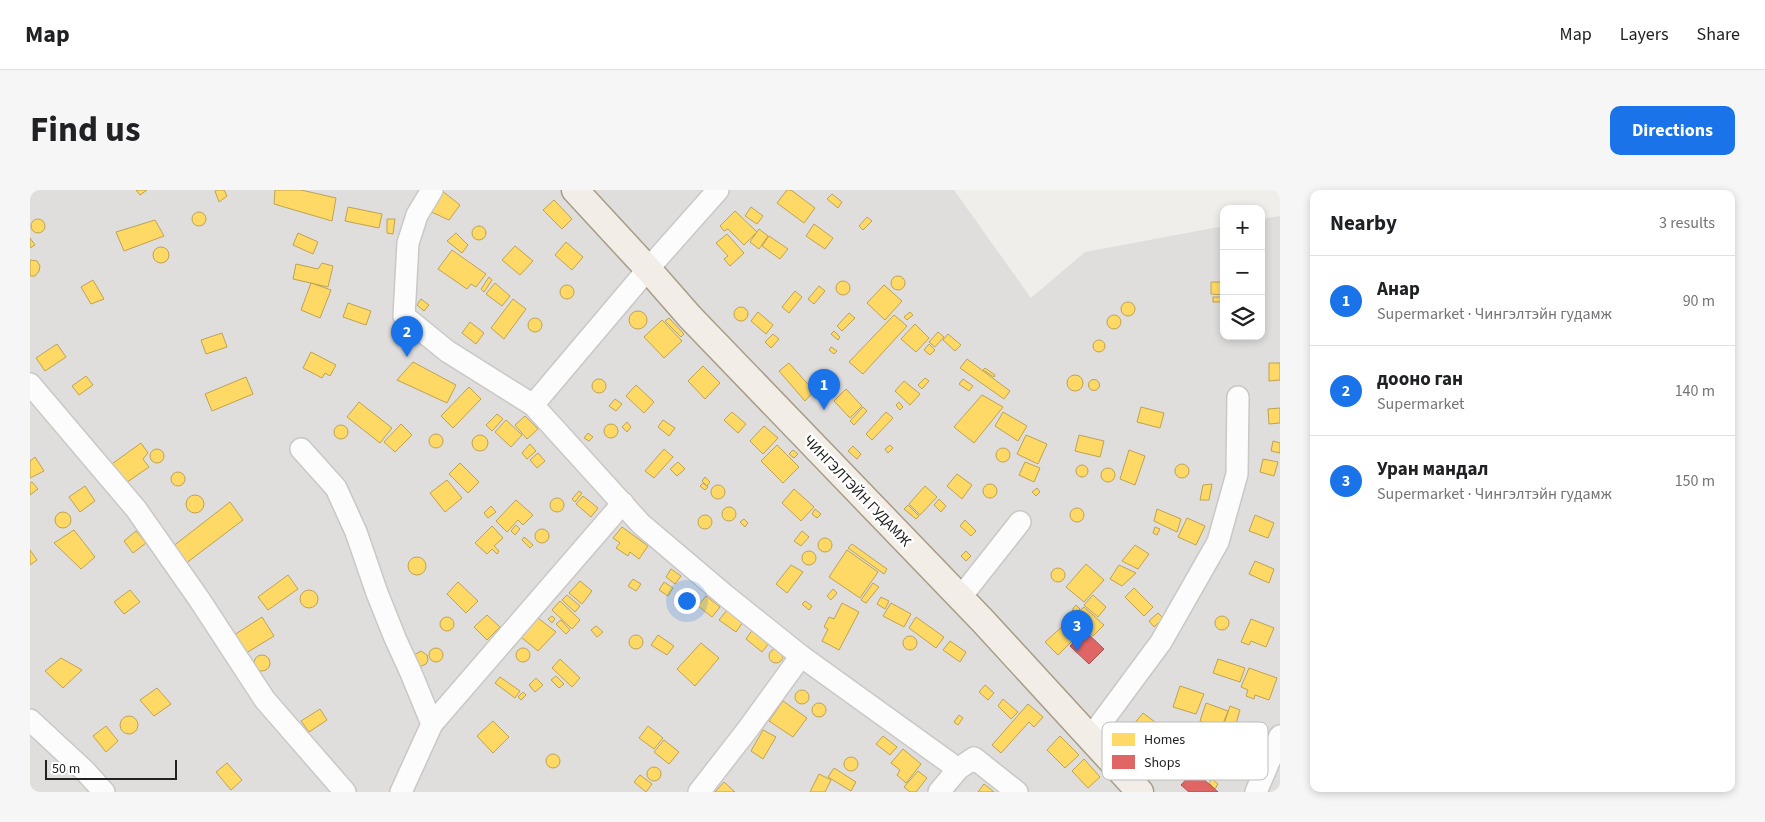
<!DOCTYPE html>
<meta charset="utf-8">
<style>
body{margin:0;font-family:"Source Sans 3",sans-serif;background:#f6f6f6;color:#202124}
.controls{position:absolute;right:15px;top:15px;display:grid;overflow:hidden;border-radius:10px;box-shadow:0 2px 8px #0003}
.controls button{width:45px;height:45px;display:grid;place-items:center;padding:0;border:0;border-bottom:1px solid #e0e0e0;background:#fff;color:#202124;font:25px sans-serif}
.scale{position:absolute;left:15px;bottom:12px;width:132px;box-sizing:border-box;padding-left:5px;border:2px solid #222;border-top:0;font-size:14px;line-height:18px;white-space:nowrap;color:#222;-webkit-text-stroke:4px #fff;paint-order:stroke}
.you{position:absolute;left:656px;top:410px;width:18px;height:18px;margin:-12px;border:4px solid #fff;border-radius:50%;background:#1a73e8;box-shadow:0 0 0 8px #1a73e833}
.badge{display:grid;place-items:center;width:32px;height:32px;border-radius:50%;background:#1a73e8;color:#fff;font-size:16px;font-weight:700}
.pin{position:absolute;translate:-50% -41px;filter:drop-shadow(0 1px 2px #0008)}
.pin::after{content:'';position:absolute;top:26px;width:18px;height:15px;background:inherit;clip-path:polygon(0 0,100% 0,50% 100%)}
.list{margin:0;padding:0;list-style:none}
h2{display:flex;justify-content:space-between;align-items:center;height:65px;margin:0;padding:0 20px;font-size:21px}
h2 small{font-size:16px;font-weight:400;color:#757577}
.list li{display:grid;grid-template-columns:32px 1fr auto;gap:15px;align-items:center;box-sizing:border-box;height:90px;padding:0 20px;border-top:1px solid #e0e0e0}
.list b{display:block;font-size:19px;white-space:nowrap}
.list p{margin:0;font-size:16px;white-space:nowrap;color:#757577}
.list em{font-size:16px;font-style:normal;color:#757577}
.icon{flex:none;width:28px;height:28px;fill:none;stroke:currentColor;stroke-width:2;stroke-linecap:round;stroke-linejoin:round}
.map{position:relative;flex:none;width:1250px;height:602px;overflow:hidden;border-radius:10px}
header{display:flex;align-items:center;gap:30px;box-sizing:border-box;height:70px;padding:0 25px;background:#fff;border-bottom:1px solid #e0e0e0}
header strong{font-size:24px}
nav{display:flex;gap:28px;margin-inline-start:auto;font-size:18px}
.intro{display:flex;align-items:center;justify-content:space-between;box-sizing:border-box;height:120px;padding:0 30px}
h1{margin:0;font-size:35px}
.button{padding:12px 22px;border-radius:10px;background:#1a73e8;color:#fff;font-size:18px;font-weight:700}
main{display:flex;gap:30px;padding:0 30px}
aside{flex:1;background:#fff;border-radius:10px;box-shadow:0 2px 8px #0003}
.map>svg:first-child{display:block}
</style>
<header>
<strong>Map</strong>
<nav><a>Map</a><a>Layers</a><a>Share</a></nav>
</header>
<div class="intro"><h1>Find us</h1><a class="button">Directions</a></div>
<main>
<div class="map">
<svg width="1250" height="602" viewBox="0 0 1250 602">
<rect width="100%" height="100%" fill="#f0eeeb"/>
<polygon fill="#dfdedc" points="0,0 924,0 1001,108 1055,62 1194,36 1194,146 1231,146 1231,29 1250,26 1250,602 0,602"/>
<g fill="#ffd966" stroke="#bda252">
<polygon points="106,0 117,0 110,5"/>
<polygon points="187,0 194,0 197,6 189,12 185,1"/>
<polygon points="245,0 271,0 306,8 302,31 244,14"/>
<polygon points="411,0 430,15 419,30 397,20"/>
<polygon points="757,0 761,0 785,18 774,33 747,13"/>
<polygon points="802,4 812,12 808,18 797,9"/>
<polygon points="524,10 542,29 532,39 513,20"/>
<polygon points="318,17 352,24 349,38 315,31"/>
<polygon points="721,17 733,26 727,34 715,26"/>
<polygon points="705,21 727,42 714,55 698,39 694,41 690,36"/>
<circle cx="169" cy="29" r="7"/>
<polygon points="837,27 842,31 833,40 829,36"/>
<polygon points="357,29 365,29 363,44 357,43"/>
<circle cx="8" cy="36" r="7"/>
<polygon points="125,30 134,46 94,61 86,42"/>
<polygon points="784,34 803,48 795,59 776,46"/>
<circle cx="449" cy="43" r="7"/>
<polygon points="729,39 738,46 729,59 720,52"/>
<polygon points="268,43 288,52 283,64 263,55"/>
<polygon points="426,43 438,55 432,63 417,51"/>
<polygon points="697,44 714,63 700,76 694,69 698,66 686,53"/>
<polygon points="739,46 758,59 750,69 732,56"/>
<polygon points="0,48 5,55 0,58"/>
<polygon points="536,52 553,67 542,80 525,65"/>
<polygon points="485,56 503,71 490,85 472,70"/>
<circle cx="131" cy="65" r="8"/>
<polygon points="422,60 456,84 446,97 441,94 437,99 408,79"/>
<polygon points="0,70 7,71 10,76 9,81 5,86 0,86"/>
<polygon points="292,73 303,76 298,97 263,89 266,74 288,79"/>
<circle cx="868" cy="93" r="7"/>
<polygon points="459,87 462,90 454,102 451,99"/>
<polygon points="63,90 74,109 61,114 51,97"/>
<circle cx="813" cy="98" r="7"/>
<polygon points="1181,92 1194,92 1194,105 1181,104"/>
<polygon points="281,93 301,100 290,128 271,120"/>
<polygon points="465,93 480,106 472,116 456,104"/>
<circle cx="537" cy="102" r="7"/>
<polygon points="854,95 872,111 855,130 837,113"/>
<polygon points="789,96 795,101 784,114 778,109"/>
<polygon points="765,101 772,107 759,123 752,117"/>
<rect x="1183" y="107" width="8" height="5"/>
<polygon points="391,109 399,115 394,121 387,115"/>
<polygon points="483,109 496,119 474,149 461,138"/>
<circle cx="1098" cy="119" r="7"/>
<polygon points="318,113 341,121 336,135 313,127"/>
<circle cx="711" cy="124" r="7"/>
<circle cx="608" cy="130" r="9"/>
<polygon points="728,122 743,135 736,144 721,131"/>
<polygon points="880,122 883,125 877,130 874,127"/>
<polygon points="819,123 825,128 812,141 807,136"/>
<polygon points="864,125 877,136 833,184 819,172"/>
<circle cx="1084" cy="132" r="7"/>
<circle cx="505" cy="135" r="7"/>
<polygon points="639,128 654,144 651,147 635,131"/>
<polygon points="632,130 652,151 634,168 614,147"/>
<polygon points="440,132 454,143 446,154 432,143"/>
<polygon points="885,134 899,148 886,162 871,149"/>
<polygon points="804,141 810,147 808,150 801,144"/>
<polygon points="908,142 914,147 905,157 899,152"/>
<polygon points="192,143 197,157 176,164 171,150"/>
<polygon points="743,144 749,149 741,158 735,152"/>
<polygon points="918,144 931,155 925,161 913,150"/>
<circle cx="1069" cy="156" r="6"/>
<polygon points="27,154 36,167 15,181 6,168"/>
<polygon points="899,154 905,160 900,165 894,160"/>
<polygon points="801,157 807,161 804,164 799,160"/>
<polygon points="281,162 306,175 300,186 295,183 292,188 273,178"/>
<polygon points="937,169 980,201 974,209 930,178"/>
<polygon points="383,172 426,195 417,213 367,190"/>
<polygon points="759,173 784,201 775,211 749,181"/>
<polygon points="1239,173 1250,173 1250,190 1239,191"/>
<polygon points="673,176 690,193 675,209 658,191"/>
<polygon points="955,178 965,185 964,187 953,180"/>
<circle cx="1045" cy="193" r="8"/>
<polygon points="56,186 63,195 49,205 42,196"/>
<polygon points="216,187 223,204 182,221 175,204"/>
<polygon points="895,188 899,191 892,199 888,195"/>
<circle cx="569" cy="196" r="7"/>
<polygon points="933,189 943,196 939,201 929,194"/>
<circle cx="1064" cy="195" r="5.5"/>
<polygon points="874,191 890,204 880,215 865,201"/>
<polygon points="606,195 624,212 614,223 596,206"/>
<polygon points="439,197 451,209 423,238 411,226"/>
<polygon points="816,199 832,216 820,228 804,211"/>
<polygon points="952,205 973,217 944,253 924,237"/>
<polygon points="585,209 592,214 586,221 579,216"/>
<polygon points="329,212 362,238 350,253 317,227"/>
<polygon points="869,212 873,217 870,220 866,215"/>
<polygon points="833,217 837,221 824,235 820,231"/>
<polygon points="1111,217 1134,223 1130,238 1107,232"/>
<polygon points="1250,218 1250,233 1239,234 1238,219"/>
<polygon points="702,222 716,234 708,243 694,230"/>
<polygon points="856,222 863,228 842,250 836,244"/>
<polygon points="973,222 997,236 988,251 965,236"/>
<polygon points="467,224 473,229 462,241 456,235"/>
<polygon points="495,226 508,239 497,249 485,235"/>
<polygon points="476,230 492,245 481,257 465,242"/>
<polygon points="633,230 645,238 639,246 628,237"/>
<polygon points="597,232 601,237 597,242 592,237"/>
<circle cx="581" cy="241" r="7"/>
<polygon points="371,234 382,245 365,262 354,252"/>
<circle cx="311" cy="242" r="7"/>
<polygon points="734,236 748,248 733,264 720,251"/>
<polygon points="558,243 563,247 559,251 554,248"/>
<circle cx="406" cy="251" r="7"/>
<polygon points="996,245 1017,254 1008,274 987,264"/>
<polygon points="1049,245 1074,251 1070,267 1045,261"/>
<circle cx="450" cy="253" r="8"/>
<polygon points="1243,251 1250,253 1250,263 1241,261"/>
<polygon points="111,253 118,263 113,269 119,277 93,295 79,276"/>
<polygon points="500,254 506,261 497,269 492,263"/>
<polygon points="747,255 769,277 753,293 731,271"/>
<polygon points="860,255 863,258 858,263 855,259"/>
<polygon points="823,256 831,264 827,269 818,261"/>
<circle cx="973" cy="265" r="7"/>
<polygon points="634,259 643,267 624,288 615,281"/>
<circle cx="127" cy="266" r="7"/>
<polygon points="763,260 768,264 764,268 759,264"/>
<polygon points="1099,260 1115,266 1105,295 1090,289"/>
<polygon points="508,263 515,271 507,278 500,270"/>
<polygon points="5,267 14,281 0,288 0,271"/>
<polygon points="1233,269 1248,272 1244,286 1230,282"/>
<polygon points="648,272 655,279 647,286 640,279"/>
<polygon points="995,272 1010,278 1004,292 989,285"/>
<polygon points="430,273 449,292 438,303 419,284"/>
<circle cx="1152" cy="281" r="7"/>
<circle cx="1052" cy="281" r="6"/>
<circle cx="1078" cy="285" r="7"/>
<circle cx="148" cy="289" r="7"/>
<polygon points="927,284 942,295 932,309 917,296"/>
<polygon points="675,287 680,292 677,296 672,291"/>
<polygon points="417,290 432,308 415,322 400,303"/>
<polygon points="2,292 8,299 0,305 0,293"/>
<polygon points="673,293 678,297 675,300 670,296"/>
<circle cx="960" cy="301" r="7"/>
<polygon points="1182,294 1179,310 1170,310 1173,295"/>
<circle cx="688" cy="302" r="7"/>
<polygon points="55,296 65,311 50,322 39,307"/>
<polygon points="895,296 907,307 890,325 879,314"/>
<polygon points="1007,298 1010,302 1006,306 1002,302"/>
<polygon points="764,299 784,317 771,331 752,313"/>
<polygon points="549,301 552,303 545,312 542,309"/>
<circle cx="165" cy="314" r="9"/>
<polygon points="553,306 568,318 561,327 546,314"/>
<circle cx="527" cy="315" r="7"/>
<polygon points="909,309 916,316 911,322 904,315"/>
<polygon points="486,310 503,325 493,335 488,330 477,342 466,331"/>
<polygon points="200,312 213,330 155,374 142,357"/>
<polygon points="878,315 889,326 886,329 874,319"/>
<polygon points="461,316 466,322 458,328 454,323"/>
<circle cx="699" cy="324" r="7"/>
<circle cx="1047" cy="325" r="7"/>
<polygon points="785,319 791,324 787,328 782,324"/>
<polygon points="1127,319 1151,329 1147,342 1124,331"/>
<circle cx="33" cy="330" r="8"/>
<circle cx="675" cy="332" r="7"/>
<polygon points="1225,325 1244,333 1238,348 1219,341"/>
<polygon points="1157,328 1175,336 1166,355 1148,347"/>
<polygon points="714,329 718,333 715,337 710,332"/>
<polygon points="935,330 946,341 941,346 930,336"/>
<polygon points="486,335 490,339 485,345 481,341"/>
<polygon points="462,336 473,348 464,356 469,361 467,364 462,359 457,364 445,353"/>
<polygon points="592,337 618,356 609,369 600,362 598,366 586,358 590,353 583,348"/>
<polygon points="1125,337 1130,339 1127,345 1123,343"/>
<circle cx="512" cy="346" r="7"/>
<polygon points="44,340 65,367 51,379 24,353"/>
<polygon points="106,341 116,353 103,363 94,351"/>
<polygon points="772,341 779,347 771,356 764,351"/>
<polygon points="494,347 503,355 500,358 492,350"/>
<circle cx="795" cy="355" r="7"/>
<polygon points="822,354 857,379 854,384 818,358"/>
<polygon points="1105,355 1119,364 1108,379 1092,371"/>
<polygon points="0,360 7,370 0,375"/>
<polygon points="817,360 848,382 830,408 799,387"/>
<circle cx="779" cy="368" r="7"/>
<polygon points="936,361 941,366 936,371 931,366"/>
<circle cx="387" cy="376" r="9"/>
<polygon points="1225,371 1244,379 1239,393 1219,384"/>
<polygon points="1056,374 1074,390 1054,412 1036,397"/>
<polygon points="761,375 773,382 757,403 746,394"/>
<polygon points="1089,375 1106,383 1092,396 1080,389"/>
<circle cx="1028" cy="385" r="7"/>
<polygon points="641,379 651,386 645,394 636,387"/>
<polygon points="258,385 268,399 238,420 228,407"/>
<polygon points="603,389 611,394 606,401 598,396"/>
<polygon points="550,391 562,401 552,414 539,403"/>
<polygon points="428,392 448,411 436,423 417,404"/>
<polygon points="634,392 643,398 638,406 629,400"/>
<polygon points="843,393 849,397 836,413 831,410"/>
<polygon points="1104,398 1123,417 1114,426 1095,407"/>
<polygon points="803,399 807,403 801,410 797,406"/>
<polygon points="100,400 110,412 94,424 84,412"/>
<circle cx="279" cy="409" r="9"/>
<circle cx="653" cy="412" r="7"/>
<polygon points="537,405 550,416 545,422 532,410"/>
<polygon points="1063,405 1076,417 1068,427 1054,415"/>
<polygon points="676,406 690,417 682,427 668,416"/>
<polygon points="851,407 859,411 855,419 847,414"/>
<polygon points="530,411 550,430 542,439 522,420"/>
<polygon points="775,411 782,416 779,420 772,414"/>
<polygon points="812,413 829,422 809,460 792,451 798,439 794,437 799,427 804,429"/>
<polygon points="861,413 881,424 874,437 853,426"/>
<polygon points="1046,415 1050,419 1046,424 1042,420"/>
<polygon points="1054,417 1074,435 1063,446 1055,438 1028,465 1015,452"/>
<polygon points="697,420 713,432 706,442 689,430"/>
<polygon points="1128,423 1133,428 1124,437 1119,431"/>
<polygon points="457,425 470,437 457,450 444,437"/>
<circle cx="1192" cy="433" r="7"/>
<polygon points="522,426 525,429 522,433 518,429"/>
<polygon points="232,427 244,446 213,465 201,447"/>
<polygon points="886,427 914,447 906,458 879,438"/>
<circle cx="417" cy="434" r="7"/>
<polygon points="508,428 526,442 508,461 491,447"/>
<polygon points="1221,429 1244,438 1236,457 1221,451 1219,455 1211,452"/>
<polygon points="531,430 540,440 536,444 526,434"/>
<polygon points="566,436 573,442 567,447 561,440"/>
<polygon points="723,439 740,452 732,462 716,449"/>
<circle cx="606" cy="452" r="7"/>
<polygon points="628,445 644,456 637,465 621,455"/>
<circle cx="880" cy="453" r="7"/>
<polygon points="920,451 936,462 930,472 913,460"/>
<polygon points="671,453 689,468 665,496 647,479"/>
<circle cx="493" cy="465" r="7"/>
<circle cx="406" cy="465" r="7"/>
<circle cx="746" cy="466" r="7"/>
<polygon points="391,461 397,465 398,470 396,474 389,477 384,465"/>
<circle cx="232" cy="473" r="8"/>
<polygon points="31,468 52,480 33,498 15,481"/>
<polygon points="530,469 550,488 542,497 522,478"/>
<polygon points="1188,469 1215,478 1210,492 1183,483"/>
<polygon points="1219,478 1247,488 1239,510 1225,505 1224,509 1216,506 1218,500 1211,497"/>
<polygon points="526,486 534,494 529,498 521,490"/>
<polygon points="470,487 490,501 485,508 465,493"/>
<polygon points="506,488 513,495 505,502 499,495"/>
<polygon points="955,495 964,503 958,510 949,502"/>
<polygon points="1150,496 1174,504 1166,524 1143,517"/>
<polygon points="127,498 141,514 124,526 110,510"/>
<circle cx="772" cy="507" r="7"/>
<polygon points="493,502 496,505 491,510 488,507"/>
<polygon points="973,509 988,522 981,529 968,516"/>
<polygon points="753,511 777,528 763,547 739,531"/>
<circle cx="789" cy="520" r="7"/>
<polygon points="1176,513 1198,521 1191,539 1170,531"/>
<polygon points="998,514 1013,527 1004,537 999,532 971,563 962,555"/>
<polygon points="1200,516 1210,520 1205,537 1194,534"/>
<polygon points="290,519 297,530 279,542 271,531"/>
<polygon points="1113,523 1125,532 1111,550 1099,540"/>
<polygon points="929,525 933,528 928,535 924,532"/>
<circle cx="99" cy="535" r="9"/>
<polygon points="463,531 479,547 463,563 447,546"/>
<polygon points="76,536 88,551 76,562 63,546"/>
<polygon points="618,536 633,548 624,559 609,548"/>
<polygon points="733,540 746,547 733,569 721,561"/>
<polygon points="853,546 867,557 860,565 846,554"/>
<polygon points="1030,546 1049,565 1035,578 1017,560"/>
<polygon points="634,550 649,562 639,574 624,562"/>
<polygon points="873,559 891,574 876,593 867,585 870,580 861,573"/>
<circle cx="523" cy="571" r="7"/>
<circle cx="821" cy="574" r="7"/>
<polygon points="1054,569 1070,587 1058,598 1042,581"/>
<polygon points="197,573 212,590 201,600 186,582"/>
<circle cx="624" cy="584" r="7"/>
<polygon points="804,578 826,592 821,601 798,587"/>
<polygon points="888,581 897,588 886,602 880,602 874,597"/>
<polygon points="789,584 801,590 795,602 780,602"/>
<polygon points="610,585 622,594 616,602 604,592"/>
<polygon points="1182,589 1188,594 1185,599 1179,593"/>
<polygon points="694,592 705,602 685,602"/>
<polygon points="954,594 964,602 948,602"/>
</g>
<g fill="#e06666" stroke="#a75252">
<polygon points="1055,441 1074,459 1059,474 1040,456"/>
<polygon points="1164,581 1188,602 1159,602 1151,595"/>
</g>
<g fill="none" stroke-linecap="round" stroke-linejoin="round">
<g stroke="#c9c8c7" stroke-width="24">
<g id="minor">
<polyline points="402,0 387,25 378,53 374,126 417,161 503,215 611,334 696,406 771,466 928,579 944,568 987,602"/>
<polyline points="0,194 106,319 169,409 235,510 315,602"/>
<polyline points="503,215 618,79 688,0"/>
<polyline points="271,259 306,298 326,342 347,403 365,448 381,483 402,534"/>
<polyline points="930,408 990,332"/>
<polyline points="0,530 55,581 74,602"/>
<polyline points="1060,548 1131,452 1188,352 1207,284 1208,207"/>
<polyline points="371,602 402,534 593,313"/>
<polyline points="669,602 718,539 771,466"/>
<polyline points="909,602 928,579"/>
<polyline points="1226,602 1250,546"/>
</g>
</g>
<g stroke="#a79c86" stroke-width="29">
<polyline id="major" points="545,0 618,79 660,127 952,430 1110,602"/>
</g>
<use href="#minor" stroke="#fdfcfc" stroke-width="21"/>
<use href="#major" stroke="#f3ede7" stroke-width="26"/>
</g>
<g text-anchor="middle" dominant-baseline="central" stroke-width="5" stroke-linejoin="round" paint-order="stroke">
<g font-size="15" fill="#222" stroke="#fff">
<text transform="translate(827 301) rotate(46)">ЧИНГЭЛТЭЙН ГУДАМЖ</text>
</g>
</g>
<rect x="1072" y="532" width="166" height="58" rx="8" fill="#fff" stroke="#bdbdbd" stroke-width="1"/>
<rect x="1082" y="543" width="23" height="13" fill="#ffd966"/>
<rect x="1082" y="565" width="23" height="14" fill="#e06666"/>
<g font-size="14" fill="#222">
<text x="1114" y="554">Homes</text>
<text x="1114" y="577">Shops</text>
</g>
</svg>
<div class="controls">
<button>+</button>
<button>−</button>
<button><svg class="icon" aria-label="layers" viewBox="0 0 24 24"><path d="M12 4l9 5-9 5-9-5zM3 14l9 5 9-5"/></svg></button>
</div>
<div class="scale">50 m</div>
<div class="you"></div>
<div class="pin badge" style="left:794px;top:220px">1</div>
<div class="pin badge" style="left:377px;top:167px">2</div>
<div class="pin badge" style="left:1047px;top:461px">3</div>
</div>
<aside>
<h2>Nearby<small>3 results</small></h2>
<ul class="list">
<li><span class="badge">1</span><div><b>Анар</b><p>Supermarket · Чингэлтэйн гудамж</p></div><em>90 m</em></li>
<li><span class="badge">2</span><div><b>дооно ган</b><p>Supermarket</p></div><em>140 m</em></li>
<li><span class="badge">3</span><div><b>Уран мандал</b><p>Supermarket · Чингэлтэйн гудамж</p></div><em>150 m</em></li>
</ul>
</aside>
</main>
